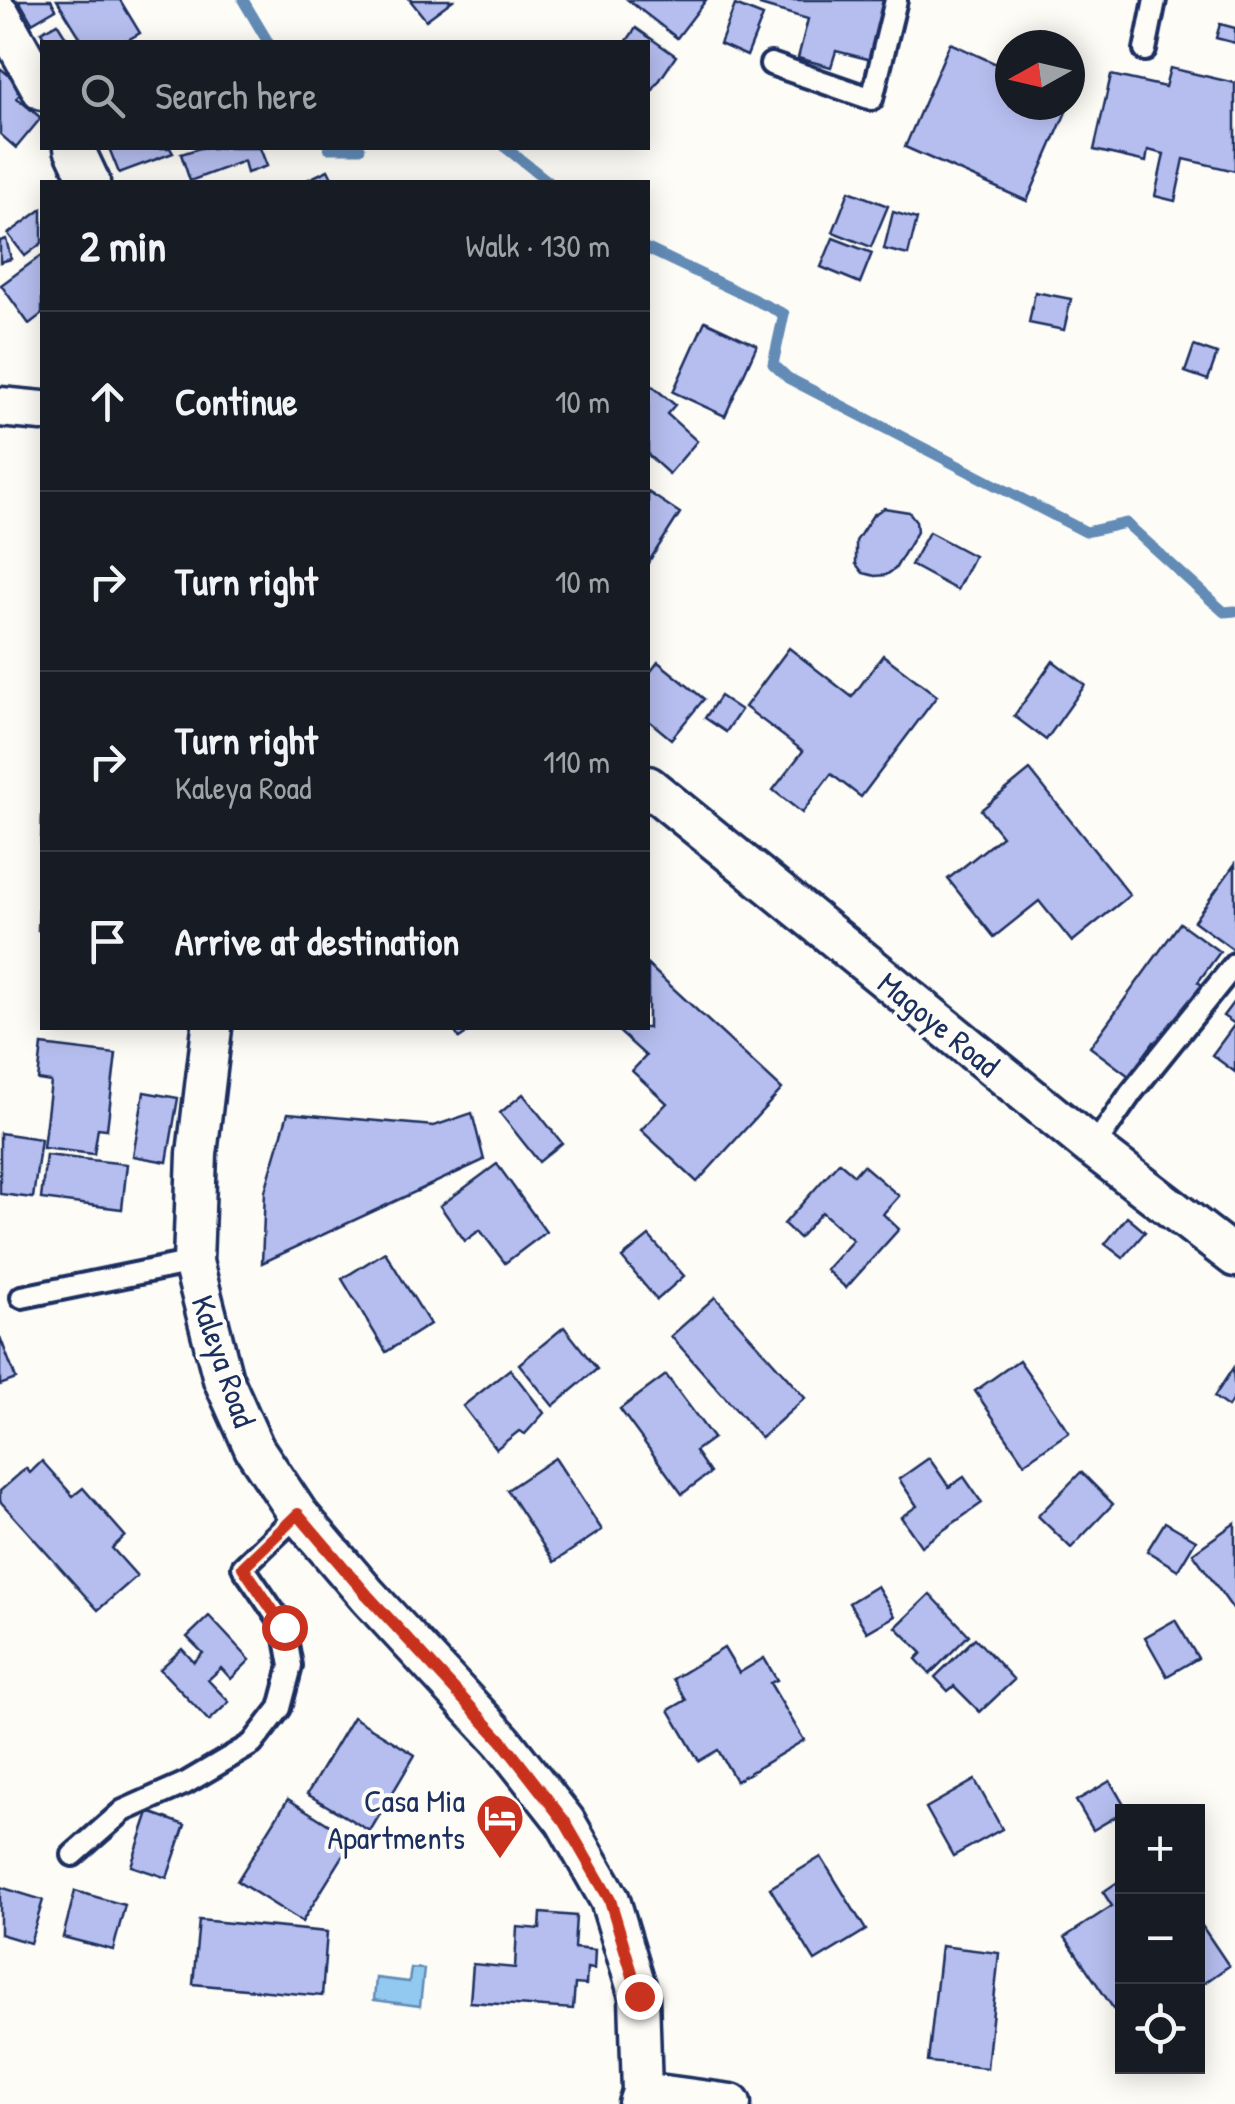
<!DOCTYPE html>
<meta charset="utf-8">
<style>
body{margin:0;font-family:"Patrick Hand",sans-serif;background:#20242c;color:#f1f3f6}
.controls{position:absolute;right:30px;bottom:30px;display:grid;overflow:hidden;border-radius:0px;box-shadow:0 5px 25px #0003}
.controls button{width:90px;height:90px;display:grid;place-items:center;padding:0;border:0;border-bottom:2px solid #363941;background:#171b24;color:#f1f3f6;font:50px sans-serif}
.compass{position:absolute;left:995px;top:30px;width:90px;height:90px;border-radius:50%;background:#171b24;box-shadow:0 5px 25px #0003;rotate:262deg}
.stop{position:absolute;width:30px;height:30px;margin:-22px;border:8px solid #c8321e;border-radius:50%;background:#fff}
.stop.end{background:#c8321e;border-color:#fff;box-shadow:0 2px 10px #0008}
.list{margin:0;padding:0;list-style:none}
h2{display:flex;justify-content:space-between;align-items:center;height:130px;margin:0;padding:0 40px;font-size:42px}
h2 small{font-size:32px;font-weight:400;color:#9ea1a6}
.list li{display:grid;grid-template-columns:65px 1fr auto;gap:30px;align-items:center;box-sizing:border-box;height:180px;padding:0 40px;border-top:2px solid #363941}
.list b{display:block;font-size:38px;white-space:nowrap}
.list p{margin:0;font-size:32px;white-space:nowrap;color:#9ea1a6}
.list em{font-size:32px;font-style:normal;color:#9ea1a6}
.icon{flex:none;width:55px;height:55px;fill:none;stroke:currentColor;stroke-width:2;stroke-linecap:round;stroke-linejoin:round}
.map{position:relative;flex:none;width:1235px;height:2104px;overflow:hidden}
.search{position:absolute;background:#171b24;box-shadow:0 5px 25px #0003;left:40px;top:40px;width:610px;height:110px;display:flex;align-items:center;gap:25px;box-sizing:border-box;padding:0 35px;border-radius:0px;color:#9ea1a6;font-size:38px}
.panel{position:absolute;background:#171b24;box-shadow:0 5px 25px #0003;left:40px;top:180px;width:610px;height:850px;border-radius:0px}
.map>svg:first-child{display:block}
</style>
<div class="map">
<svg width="1235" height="2104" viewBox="0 0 1235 2104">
<rect width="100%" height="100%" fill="#fdfcf7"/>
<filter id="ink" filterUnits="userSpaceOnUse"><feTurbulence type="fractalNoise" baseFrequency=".01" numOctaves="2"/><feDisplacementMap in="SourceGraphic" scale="20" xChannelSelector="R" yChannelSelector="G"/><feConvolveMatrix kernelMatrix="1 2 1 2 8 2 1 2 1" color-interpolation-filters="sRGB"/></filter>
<g filter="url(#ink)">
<polygon fill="#91c9f0" stroke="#628bb6" stroke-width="2.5" points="411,1968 424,1969 420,2006 374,2000 376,1978 409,1982"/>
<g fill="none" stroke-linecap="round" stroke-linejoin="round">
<g stroke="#628bb6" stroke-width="11">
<polyline points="243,0 268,42"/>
<polyline points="329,148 360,148"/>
<polyline points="506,148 549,182"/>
<polyline points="648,249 784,314 773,364 788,378 1086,532 1126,523 1224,612 1235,611"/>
</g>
</g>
<g fill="#b6beef" stroke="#1b2f5e" stroke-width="2.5">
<polygon points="19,0 51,0 56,9 32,23"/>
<polygon points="57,0 120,0 140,33 124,42 83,42"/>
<polygon points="410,0 453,0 426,20"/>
<polygon points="628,0 706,0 677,38"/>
<polygon points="761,0 896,0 879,62 836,51 831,67 798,58 808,19 760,5"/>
<polygon points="735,5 763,16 747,56 720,44"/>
<polygon points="57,23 69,42 47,42 41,32"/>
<polygon points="1220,24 1235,28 1235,43 1216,38"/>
<polygon points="636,28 676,56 651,93 648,90 648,42 626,42"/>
<polygon points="950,43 1010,70 1010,105 1069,105 1027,201 905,147"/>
<polygon points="0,68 24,88 17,98 41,118 16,148 0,134"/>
<polygon points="1170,68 1235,83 1235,171 1184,159 1175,201 1155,196 1164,154 1148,150 1146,162 1094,150 1111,75 1165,87"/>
<polygon points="109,148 170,148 173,153 119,173"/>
<polygon points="200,148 260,148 267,166 247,173 244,161 190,181 181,154"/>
<polygon points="328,170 334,182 303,182"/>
<polygon points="849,191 888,206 871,247 833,232"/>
<polygon points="42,209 42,243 25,256 8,234"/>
<polygon points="893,212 917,219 908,255 884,249"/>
<polygon points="833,238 872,253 860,283 821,267"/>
<polygon points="6,239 11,259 0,262 0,241"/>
<polygon points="42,255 42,314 29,324 1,285"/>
<polygon points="1035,292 1071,299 1064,330 1029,323"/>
<polygon points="705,321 757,345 725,416 673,392"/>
<polygon points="1194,346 1217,354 1208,380 1185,372"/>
<polygon points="651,385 675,405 667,414 697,441 669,474 648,455 648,390"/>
<polygon points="648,492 680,513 648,563"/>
<polygon points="884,508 909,512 916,521 917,532 895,569 886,575 875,576 863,573 856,564 856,541 873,515"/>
<polygon points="929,532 974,556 957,590 911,565"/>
<polygon points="789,648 852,697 883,655 937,696 861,797 831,774 802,813 773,790 803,751 745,707"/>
<polygon points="1053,661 1085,685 1046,740 1014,716"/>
<polygon points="658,662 704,699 671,739 648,720 648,675"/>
<polygon points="720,696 741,710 726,732 705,718"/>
<polygon points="1030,770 1130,895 1072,942 1039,901 994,937 948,879 1002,836 981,810"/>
<polygon points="42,812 42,930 38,930"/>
<polygon points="1235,864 1235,948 1234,950 1194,921"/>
<polygon points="1180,923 1220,952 1198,982 1203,986 1160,1046 1154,1042 1129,1076 1090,1047"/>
<polygon points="648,965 782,1089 697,1182 641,1130 667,1103 632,1071 646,1056 615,1028 648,1028"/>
<polygon points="1235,1000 1235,1072 1212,1055 1235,1024 1223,1016"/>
<polygon points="452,1028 474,1028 459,1038"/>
<polygon points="42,1045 116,1054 107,1129 98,1128 94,1154 43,1148 51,1082 38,1080"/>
<polygon points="144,1092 178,1098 167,1162 133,1156"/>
<polygon points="523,1094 562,1143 539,1162 500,1113"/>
<polygon points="288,1113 434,1126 472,1113 484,1160 262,1263 265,1191"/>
<polygon points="0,1133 41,1139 33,1198 0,1194"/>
<polygon points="46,1155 127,1164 122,1209 41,1199"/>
<polygon points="839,1162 854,1175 863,1165 899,1196 883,1214 899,1229 846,1288 826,1270 853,1240 822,1212 799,1238 784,1224"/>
<polygon points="497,1164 546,1232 505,1263 480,1230 465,1241 440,1206"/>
<polygon points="1127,1217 1145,1232 1123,1258 1105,1244"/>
<polygon points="649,1236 684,1276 657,1300 622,1258"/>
<polygon points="385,1252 430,1324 386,1352 342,1279"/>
<polygon points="715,1297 805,1398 761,1438 671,1336"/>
<polygon points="564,1327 597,1369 553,1406 519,1364"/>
<polygon points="0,1337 16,1379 0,1385"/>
<polygon points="1019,1360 1069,1432 1024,1463 975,1391"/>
<polygon points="1233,1368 1235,1396 1228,1407 1214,1397"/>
<polygon points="510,1369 544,1413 525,1434 519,1431 496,1449 463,1406"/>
<polygon points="666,1375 713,1438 695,1451 710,1473 682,1494 620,1409"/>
<polygon points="555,1458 602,1530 554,1562 507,1490"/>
<polygon points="929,1458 949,1487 964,1477 982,1503 921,1546 901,1517 917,1506 899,1479"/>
<polygon points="42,1461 73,1496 83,1488 125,1536 112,1548 137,1576 98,1610 0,1501 0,1491 26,1468 30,1473"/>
<polygon points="1081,1472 1113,1504 1071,1548 1038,1516"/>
<polygon points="1165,1522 1196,1540 1178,1570 1147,1551"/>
<polygon points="1235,1523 1235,1612 1193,1553"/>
<polygon points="877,1586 895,1616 867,1632 849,1603"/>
<polygon points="930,1594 969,1635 930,1674 916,1659 922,1653 896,1627"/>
<polygon points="209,1616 250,1660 231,1679 221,1668 208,1680 229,1702 209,1721 160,1669 182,1649 194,1662 203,1653 187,1637"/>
<polygon points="1175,1620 1198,1658 1167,1676 1145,1637"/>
<polygon points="975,1638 1014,1680 980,1712 954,1686 948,1691 935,1677"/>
<polygon points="724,1648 739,1673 764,1658 777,1680 770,1683 804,1740 736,1781 718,1750 699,1761 669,1710 686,1700 673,1679"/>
<polygon points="353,1717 415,1755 370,1831 307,1794"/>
<polygon points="975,1780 1002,1829 953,1856 926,1808"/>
<polygon points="1110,1781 1127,1810 1093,1830 1076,1801"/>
<polygon points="288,1799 353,1840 302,1922 237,1881"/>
<polygon points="149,1812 185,1825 167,1878 131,1866"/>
<polygon points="821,1857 866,1930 815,1961 770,1888"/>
<polygon points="1122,1879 1122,2002 1113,2008 1065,1937 1112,1906 1103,1892"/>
<polygon points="0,1887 43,1900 30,1943 0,1934"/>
<polygon points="75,1891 125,1905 113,1950 63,1937"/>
<polygon points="541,1913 576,1916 574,1948 595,1950 594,1969 587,1968 586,1985 575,1984 573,2009 470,2002 473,1964 515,1968 517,1927 540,1929"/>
<polygon points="199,1920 327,1932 322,1996 193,1984"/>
<polygon points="1198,1920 1229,1966 1200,1986 1198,1982"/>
<polygon points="941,1946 999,1953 987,2068 928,2062"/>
</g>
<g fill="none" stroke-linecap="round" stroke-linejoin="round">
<g stroke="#1b2f5e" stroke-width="28">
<g id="lane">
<polyline points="1145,50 1155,0"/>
<polyline points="771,64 872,99 896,0"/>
<polyline points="1093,1148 1131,1093 1235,964"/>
<polyline points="22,1297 193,1262"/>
<polyline points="73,1855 123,1811 186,1783 252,1744 280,1708 291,1666 284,1627 243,1567 298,1514"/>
</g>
</g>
<g stroke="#1b2f5e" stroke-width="45">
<g id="street">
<polyline points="0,14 42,90"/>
<polyline points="74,148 90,182"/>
<polyline points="0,407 42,411"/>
<polyline points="648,786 1093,1148 1235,1257"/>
<polyline points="212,1028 197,1154 193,1262 223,1379 254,1448 298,1514 367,1595 502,1741 565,1821 610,1900 639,1996 642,2092 638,2104"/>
<polyline points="642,2092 731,2104"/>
</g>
</g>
<use href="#lane" stroke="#fdfcf7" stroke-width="20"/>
<use href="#street" stroke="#fdfcf7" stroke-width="38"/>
</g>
</g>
<g fill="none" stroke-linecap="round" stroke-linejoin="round" filter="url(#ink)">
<polyline stroke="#c8321e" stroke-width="12" points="284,1627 243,1567 298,1514 367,1595 502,1741 565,1822 610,1900 639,1996"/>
</g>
<defs>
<g id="hotel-pin" transform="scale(2.5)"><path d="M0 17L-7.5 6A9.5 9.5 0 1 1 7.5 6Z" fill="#c8321e" stroke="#fdfcf7"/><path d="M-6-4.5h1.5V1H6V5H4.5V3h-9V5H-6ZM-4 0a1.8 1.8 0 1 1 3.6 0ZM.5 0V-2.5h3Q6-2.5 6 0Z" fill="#fff"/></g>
</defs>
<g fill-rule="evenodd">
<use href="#hotel-pin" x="500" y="1818"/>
</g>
<g text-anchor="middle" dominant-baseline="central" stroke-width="8" stroke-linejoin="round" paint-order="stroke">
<g font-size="32" fill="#1b2f5e" stroke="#fdfcf7">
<text transform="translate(939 1024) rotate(39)">Magoye Road</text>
<text transform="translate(224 1361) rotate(71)">Kaleya Road</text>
</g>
<g font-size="32" fill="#1b2f5e" stroke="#fdfcf7" text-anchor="end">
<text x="465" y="1800">Casa Mia<tspan x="465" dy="37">Apartments</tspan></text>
</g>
</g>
</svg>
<div class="controls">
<button>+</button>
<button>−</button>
<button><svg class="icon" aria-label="locate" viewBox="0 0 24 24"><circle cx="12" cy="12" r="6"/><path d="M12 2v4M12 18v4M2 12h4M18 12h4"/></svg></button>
</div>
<svg class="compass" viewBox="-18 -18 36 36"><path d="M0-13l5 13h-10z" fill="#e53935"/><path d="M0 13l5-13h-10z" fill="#9ea1a6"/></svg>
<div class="stop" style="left:284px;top:1627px"></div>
<div class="stop end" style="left:639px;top:1996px"></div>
<div class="search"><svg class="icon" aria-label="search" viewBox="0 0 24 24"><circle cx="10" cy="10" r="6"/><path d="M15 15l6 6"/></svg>Search here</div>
<section class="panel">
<h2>2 min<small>Walk · 130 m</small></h2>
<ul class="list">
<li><svg class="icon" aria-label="ahead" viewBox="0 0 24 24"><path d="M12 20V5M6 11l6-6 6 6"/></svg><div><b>Continue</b></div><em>10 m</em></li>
<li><svg class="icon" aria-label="right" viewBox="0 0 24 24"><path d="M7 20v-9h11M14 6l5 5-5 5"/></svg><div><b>Turn right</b></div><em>10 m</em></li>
<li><svg class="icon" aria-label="right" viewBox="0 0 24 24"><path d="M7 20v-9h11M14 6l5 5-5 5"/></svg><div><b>Turn right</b><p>Kaleya Road</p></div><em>110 m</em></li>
<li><svg class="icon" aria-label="arrive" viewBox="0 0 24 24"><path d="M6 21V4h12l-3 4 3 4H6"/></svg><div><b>Arrive at destination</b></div></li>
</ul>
</section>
</div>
